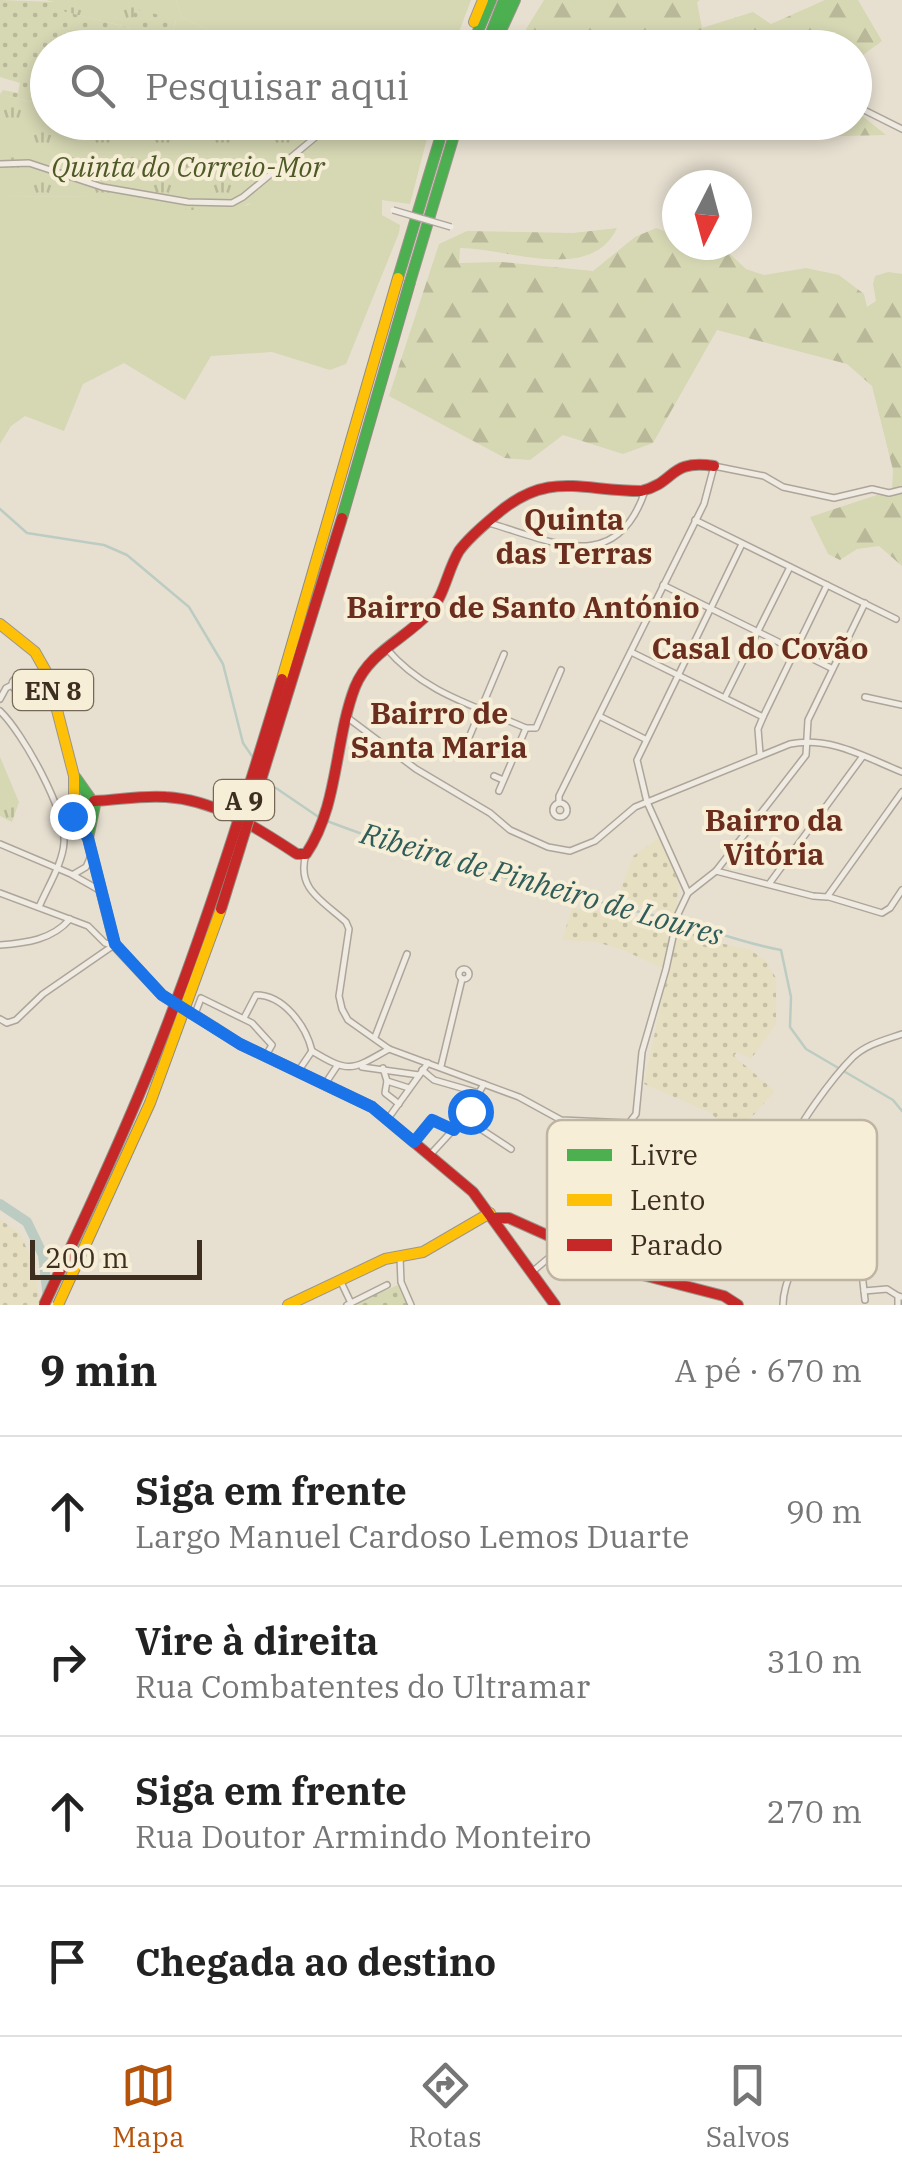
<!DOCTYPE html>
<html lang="pt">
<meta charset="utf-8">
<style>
body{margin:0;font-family:"IBM Plex Serif",serif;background:#f6f6f6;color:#222}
.compass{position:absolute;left:662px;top:170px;width:90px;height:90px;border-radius:50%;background:#fff;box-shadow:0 5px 15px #0003;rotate:186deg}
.scale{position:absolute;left:30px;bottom:25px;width:172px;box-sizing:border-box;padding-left:10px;border:5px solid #3d2e20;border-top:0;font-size:28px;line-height:35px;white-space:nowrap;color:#3d2e20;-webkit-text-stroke:8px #f7eed8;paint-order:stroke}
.stop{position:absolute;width:30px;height:30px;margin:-22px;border:8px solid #1a73e8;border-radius:50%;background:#fff}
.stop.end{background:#1a73e8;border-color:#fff;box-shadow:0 2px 10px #0008}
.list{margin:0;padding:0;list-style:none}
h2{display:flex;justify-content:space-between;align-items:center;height:130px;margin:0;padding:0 40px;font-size:42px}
h2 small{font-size:32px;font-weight:400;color:#767676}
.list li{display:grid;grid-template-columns:65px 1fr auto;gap:30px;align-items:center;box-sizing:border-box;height:150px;padding:0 40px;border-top:2px solid #e0e0e0}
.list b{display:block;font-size:38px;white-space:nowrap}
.list p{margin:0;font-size:32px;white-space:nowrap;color:#767676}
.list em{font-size:32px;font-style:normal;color:#767676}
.icon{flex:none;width:55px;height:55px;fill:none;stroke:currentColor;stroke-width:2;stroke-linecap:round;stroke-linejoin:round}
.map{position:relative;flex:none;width:902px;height:1305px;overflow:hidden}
.search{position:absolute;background:#fff;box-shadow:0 5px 15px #0003;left:30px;right:30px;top:30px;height:110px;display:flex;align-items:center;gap:25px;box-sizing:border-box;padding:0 35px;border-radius:55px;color:#767676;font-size:38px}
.sheet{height:730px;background:#fff}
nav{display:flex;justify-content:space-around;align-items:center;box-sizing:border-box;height:140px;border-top:2px solid #e0e0e0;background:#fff;font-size:28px;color:#767676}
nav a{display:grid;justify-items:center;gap:5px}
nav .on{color:#b45309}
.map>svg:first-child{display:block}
</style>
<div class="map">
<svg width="902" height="1305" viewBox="0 0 902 1305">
<defs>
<pattern id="farmland-dots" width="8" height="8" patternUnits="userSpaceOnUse" patternTransform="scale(2.5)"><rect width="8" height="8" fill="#e6dfc2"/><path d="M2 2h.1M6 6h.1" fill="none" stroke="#c6c0a6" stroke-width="1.8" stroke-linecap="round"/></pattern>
<pattern id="forest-firs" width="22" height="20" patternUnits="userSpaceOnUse" patternTransform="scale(2.5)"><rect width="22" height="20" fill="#d6d7b3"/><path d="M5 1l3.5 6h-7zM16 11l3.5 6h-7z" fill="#b9b99a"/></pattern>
<pattern id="park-tufts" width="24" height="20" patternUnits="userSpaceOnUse" patternTransform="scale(2.5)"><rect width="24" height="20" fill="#d6d7b3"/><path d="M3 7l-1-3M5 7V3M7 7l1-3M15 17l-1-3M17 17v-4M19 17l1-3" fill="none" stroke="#b9b99a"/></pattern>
<pattern id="garden-dots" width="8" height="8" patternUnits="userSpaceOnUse" patternTransform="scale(2.5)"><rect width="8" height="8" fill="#d6d7b3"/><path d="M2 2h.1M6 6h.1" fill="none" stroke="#b9b99a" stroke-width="1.8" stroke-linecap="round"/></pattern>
</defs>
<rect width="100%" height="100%" fill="#e7e0d1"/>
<g fill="url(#farmland-dots)">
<polygon points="659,838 679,883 676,914 621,903 617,899 633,856"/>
<polygon points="572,908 619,914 686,931 714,942 749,949 766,961 776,978 776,1024 751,1059 737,1052 734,1056 775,1091 734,1137 711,1113 644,1084 668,971 623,950 596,942 562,940"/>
<polygon points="0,1219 21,1235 35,1268 40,1305 0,1305"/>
</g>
<g fill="#d6d7b3">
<polygon points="176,0 471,0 453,48 248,47 182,18"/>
<polygon points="334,123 431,123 410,204 382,200 382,215 400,225 399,233 346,364 330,370 272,352 211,356 185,400 124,363 83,384 64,431 25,416 11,426 0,444 0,197 101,196 218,210 248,205 308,157"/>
</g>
<g fill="url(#forest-firs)">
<polygon points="544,0 700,0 697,2 702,28 753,12 771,24 825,0 858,0 882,41 855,61 854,48 515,47"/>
<polygon points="855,110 886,135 765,138 742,123 854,122"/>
<path d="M617,228c-26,56 -110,20 -157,20l-1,15 43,-1 91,9 42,-34 21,-9 16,6 5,12c18,9 32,11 52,7l17,16 18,6 42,-7 33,7 25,19 3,13 9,-6 -3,-17 2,-8 13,-4 14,2v292l-23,-20 -22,3 -17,11 -12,-6 -18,-37 82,-27 1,-20 -21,-84 -25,-22 -130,-34 -64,113 -30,11 -60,-19 -33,25 -25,-2 -116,-62 50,-152 28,-13 106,2z"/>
</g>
<g fill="url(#park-tufts)">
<polygon points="46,0 176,0 182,18 248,47 169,47 176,20 131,28 53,9 54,2"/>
<polygon points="37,80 47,82 48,122 334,123 328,136 308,157 255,201 233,210 182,210 101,196 0,197 0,94 31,102"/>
<polygon points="0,757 19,802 12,822 0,816"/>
</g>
<g fill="url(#garden-dots)">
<polygon points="0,0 55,2 54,9 130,28 135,9 176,19 169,47 48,48 47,82 37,80 32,102 0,94 3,90 18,93 20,83 0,77"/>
<polygon points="398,1285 407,1305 358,1305 358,1302"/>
</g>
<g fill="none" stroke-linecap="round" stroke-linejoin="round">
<g stroke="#bcccc2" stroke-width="2.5">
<polyline points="0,509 27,533 104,545 127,555 189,607 223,664 243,743 254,759"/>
<polyline points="267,778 273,786 320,818"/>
<path d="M327,821c109,42 224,69 337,97 40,9 77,25 117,32l10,47 -1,30 16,22 87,51 9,11"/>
</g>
<polyline stroke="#bcccc2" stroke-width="10" points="0,1204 27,1222 43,1255 48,1299"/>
<g stroke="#ada599" stroke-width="8">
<g id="street">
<polyline points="163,36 183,39 196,48"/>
<polyline points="854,105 902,129"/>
<polyline points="0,164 29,163 102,187 188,202 232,203 243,197 318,135 320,122"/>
<polyline points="695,520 896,619"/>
<path d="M489,523c65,19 127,53 156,-32"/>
<polyline points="663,585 831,668"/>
<path d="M386,648c38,45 87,57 140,80"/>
<polyline points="631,652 763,717"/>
<circle cx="18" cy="684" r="6"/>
<polyline points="725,697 790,567"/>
<polyline points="865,697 902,705"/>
<polyline points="0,699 6,688 12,685"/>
<path d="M0,711c23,22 66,100 64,131 -1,21 -17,46 -25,65"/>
<polyline points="599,716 645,739"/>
<path d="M348,718l68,51 74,44 20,17 38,17 22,4 25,-10 40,-34 155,-63c40,-8 75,13 112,28"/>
<polyline points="465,747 504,654"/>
<polyline points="760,754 758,729 763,717 827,585"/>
<polyline points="494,776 503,780"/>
<polyline points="499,791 526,728 536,728 561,670"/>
<circle cx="560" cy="810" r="7"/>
<polyline points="559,803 559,796 704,504 714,466 764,476 783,487 834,498 872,489 889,493 901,490"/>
<polyline points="0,844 71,874 101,891"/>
<path d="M306,854c-10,35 16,46 40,68l3,7 -10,67 3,13 6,11 41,29 130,48 42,23 68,3 7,-9 6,-62 24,-83 12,-55 10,-21 28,-22 90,-116 2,-35 57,-117"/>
<polyline points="716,871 813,896 827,897 902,792"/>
<polyline points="74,874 86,867 90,858"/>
<polyline points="769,884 863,756"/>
<polyline points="0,893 88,926 105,943 112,945"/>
<polyline points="688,893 647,802 637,760 742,544"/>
<polyline points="829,897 882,913 890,908 902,890"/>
<path d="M0,945c26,-2 52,-5 70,-26"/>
<circle cx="464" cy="974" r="5"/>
<polyline points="195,1014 201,998 252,1023 272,1045 265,1057"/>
<path d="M244,1018l12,-23c28,0 50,31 56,56"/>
<polyline points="0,1019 7,1023 16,1020 43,994 114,945"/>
<polyline points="375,1037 407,954"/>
<path d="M312,1051c38,23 40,19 77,-2"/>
<polyline points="441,1066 462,979"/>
<polyline points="362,1067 419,1075"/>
<polyline points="383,1068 387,1081 409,1088"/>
<polyline points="422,1070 434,1080 479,1093"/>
<polyline points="297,1073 312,1051"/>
<polyline points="387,1081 385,1093 399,1104"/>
<polyline points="325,1084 337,1066"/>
<polyline points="464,1118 511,1149"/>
<polyline points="387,1120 428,1063"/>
<polyline points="415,1142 435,1119 453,1130"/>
<polyline points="430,1155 464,1118 484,1084"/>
<polyline points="582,1252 631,1211 680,1182"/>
<polyline points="400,1257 401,1282 411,1305"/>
<polyline points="861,1264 865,1300"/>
<polyline points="532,1272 564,1245"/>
<polyline points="340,1280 351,1303"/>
<polyline points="864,1291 887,1289 898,1296"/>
<polyline points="347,1305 387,1285"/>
<path d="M783,1305c0,-22 13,-39 16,-60 4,-29 -15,-62 -10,-92 4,-24 46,-78 64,-96 14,-13 32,-17 49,-23"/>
<polyline points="898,1305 898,1296 902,1297"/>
</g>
</g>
<g stroke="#9c958a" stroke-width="12">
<g id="fast">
<polyline points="471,48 491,0"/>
<polyline points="485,48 504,0"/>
<polyline points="493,48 515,0"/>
<polyline points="398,278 445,122"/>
<polyline points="410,282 458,122"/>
<polyline points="76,778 95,805 88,838"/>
</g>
</g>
<g stroke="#9c958a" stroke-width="12">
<g id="slow">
<polyline points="474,22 483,0"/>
<polyline points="0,624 35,652 48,675 74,776 74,796 68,808 88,838 115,945 162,995 215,1028"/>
<polyline points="288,1305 385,1259 423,1252 490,1213"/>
</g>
</g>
<g stroke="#9c958a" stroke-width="12">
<g id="jam">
<path d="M94,801c24,-1 48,-6 72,-4 50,3 91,31 131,57h9c33,-49 28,-112 49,-167 14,-35 50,-48 74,-74 16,-18 18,-42 30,-62 10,-14 25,-26 38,-37 51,-44 84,-23 144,-23 35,-8 27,-32 73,-25"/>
<polyline points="215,1028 240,1044 372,1107 473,1192 555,1305"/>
<polyline points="494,1218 509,1218 627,1271 724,1296 738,1305"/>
</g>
</g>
<use href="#street" stroke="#efebe3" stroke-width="5"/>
<use href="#fast" stroke="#4caf50" stroke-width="10"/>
<use href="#slow" stroke="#ffc107" stroke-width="10"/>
<use href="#jam" stroke="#c62828" stroke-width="10"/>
<g stroke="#ada599" stroke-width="8" stroke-linecap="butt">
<polyline id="street-bridge" points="393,210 451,227"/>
</g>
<g stroke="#928b80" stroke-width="12" stroke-linecap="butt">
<polyline id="fast-bridge" points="342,518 410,282"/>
</g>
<g stroke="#928b80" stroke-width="12" stroke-linecap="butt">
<g id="slow-bridge">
<polyline points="282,679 398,278"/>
<polyline points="58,1305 150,1103 221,909"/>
</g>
</g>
<g stroke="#928b80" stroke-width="12" stroke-linecap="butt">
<g id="jam-bridge">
<polyline points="221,909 342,518"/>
<path d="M44,1305c42,-90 84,-179 120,-272 45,-116 82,-235 118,-354"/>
</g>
</g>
<use href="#street-bridge" stroke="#efebe3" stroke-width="5"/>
<use href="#fast-bridge" stroke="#4caf50" stroke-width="10"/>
<use href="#slow-bridge" stroke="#ffc107" stroke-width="10"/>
<use href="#jam-bridge" stroke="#c62828" stroke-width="10"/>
</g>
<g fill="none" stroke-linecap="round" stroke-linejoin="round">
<polyline stroke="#1a73e8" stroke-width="12" points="72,816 88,838 115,944 162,995 240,1044 372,1107 414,1142 432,1120 454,1130 470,1111"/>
</g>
<g text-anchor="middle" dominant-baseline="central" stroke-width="8" stroke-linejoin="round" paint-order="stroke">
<g fill="#f7eed8" stroke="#756857" stroke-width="2.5">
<rect x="13" y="670" width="80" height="40" rx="8"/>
<rect x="214" y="780" width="60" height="40" rx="8"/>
</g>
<g font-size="25" font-weight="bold" fill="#3d2e20">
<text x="53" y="690">EN 8</text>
<text x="244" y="800">A 9</text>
</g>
<g font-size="28" font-style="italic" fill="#4d5a26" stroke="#f7eed8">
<text x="188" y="166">Quinta do Correio-Mor</text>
</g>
<g font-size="30" font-weight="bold" fill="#6b2e1e" stroke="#f7eed8">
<text x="574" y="518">Quinta<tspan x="574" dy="34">das Terras</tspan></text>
<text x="523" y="606">Bairro de Santo António</text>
<text x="760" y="647">Casal do Covão</text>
<text x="439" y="712">Bairro de<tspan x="439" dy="34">Santa Maria</tspan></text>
<text x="774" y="819">Bairro da<tspan x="774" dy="34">Vitória</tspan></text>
</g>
<g font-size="30" font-style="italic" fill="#2f5d5a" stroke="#f7eed8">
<text transform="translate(542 883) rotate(16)">Ribeira de Pinheiro de Loures</text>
</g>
</g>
<rect x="547" y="1120" width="330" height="160" rx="15" fill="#f7eed8" stroke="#bfb4a1" stroke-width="2.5"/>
<rect x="567" y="1149" width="45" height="12" fill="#4caf50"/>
<rect x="567" y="1194" width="45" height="12" fill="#ffc107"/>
<rect x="567" y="1239" width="45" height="12" fill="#c62828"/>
<g font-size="28" fill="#3d2e20">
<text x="630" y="1165">Livre</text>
<text x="630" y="1210">Lento</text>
<text x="630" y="1255">Parado</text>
</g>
</svg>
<svg class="compass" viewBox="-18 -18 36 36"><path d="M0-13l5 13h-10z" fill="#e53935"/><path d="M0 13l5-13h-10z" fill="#767676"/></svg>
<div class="scale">200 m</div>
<div class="stop" style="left:470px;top:1111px"></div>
<div class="stop end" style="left:72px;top:816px"></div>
<div class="search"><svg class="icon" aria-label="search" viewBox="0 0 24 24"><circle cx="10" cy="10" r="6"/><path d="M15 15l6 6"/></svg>Pesquisar aqui</div>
</div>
<section class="sheet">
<h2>9 min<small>A pé · 670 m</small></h2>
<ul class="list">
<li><svg class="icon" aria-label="ahead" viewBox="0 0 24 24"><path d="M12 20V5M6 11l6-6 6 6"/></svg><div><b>Siga em frente</b><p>Largo Manuel Cardoso Lemos Duarte</p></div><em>90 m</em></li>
<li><svg class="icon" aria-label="right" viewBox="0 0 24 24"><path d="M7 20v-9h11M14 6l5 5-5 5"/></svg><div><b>Vire à direita</b><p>Rua Combatentes do Ultramar</p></div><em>310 m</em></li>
<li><svg class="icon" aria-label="ahead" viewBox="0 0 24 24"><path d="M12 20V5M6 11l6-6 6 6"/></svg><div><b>Siga em frente</b><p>Rua Doutor Armindo Monteiro</p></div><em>270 m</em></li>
<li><svg class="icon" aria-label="arrive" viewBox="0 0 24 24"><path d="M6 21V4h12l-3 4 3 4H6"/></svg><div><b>Chegada ao destino</b></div></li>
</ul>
</section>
<nav>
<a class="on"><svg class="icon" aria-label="map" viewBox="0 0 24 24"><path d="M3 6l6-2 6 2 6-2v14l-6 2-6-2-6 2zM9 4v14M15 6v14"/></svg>Mapa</a>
<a><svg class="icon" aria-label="directions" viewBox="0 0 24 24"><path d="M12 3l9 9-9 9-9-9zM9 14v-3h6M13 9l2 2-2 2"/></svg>Rotas</a>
<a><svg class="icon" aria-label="saved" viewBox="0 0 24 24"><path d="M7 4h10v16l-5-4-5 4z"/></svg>Salvos</a>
</nav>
